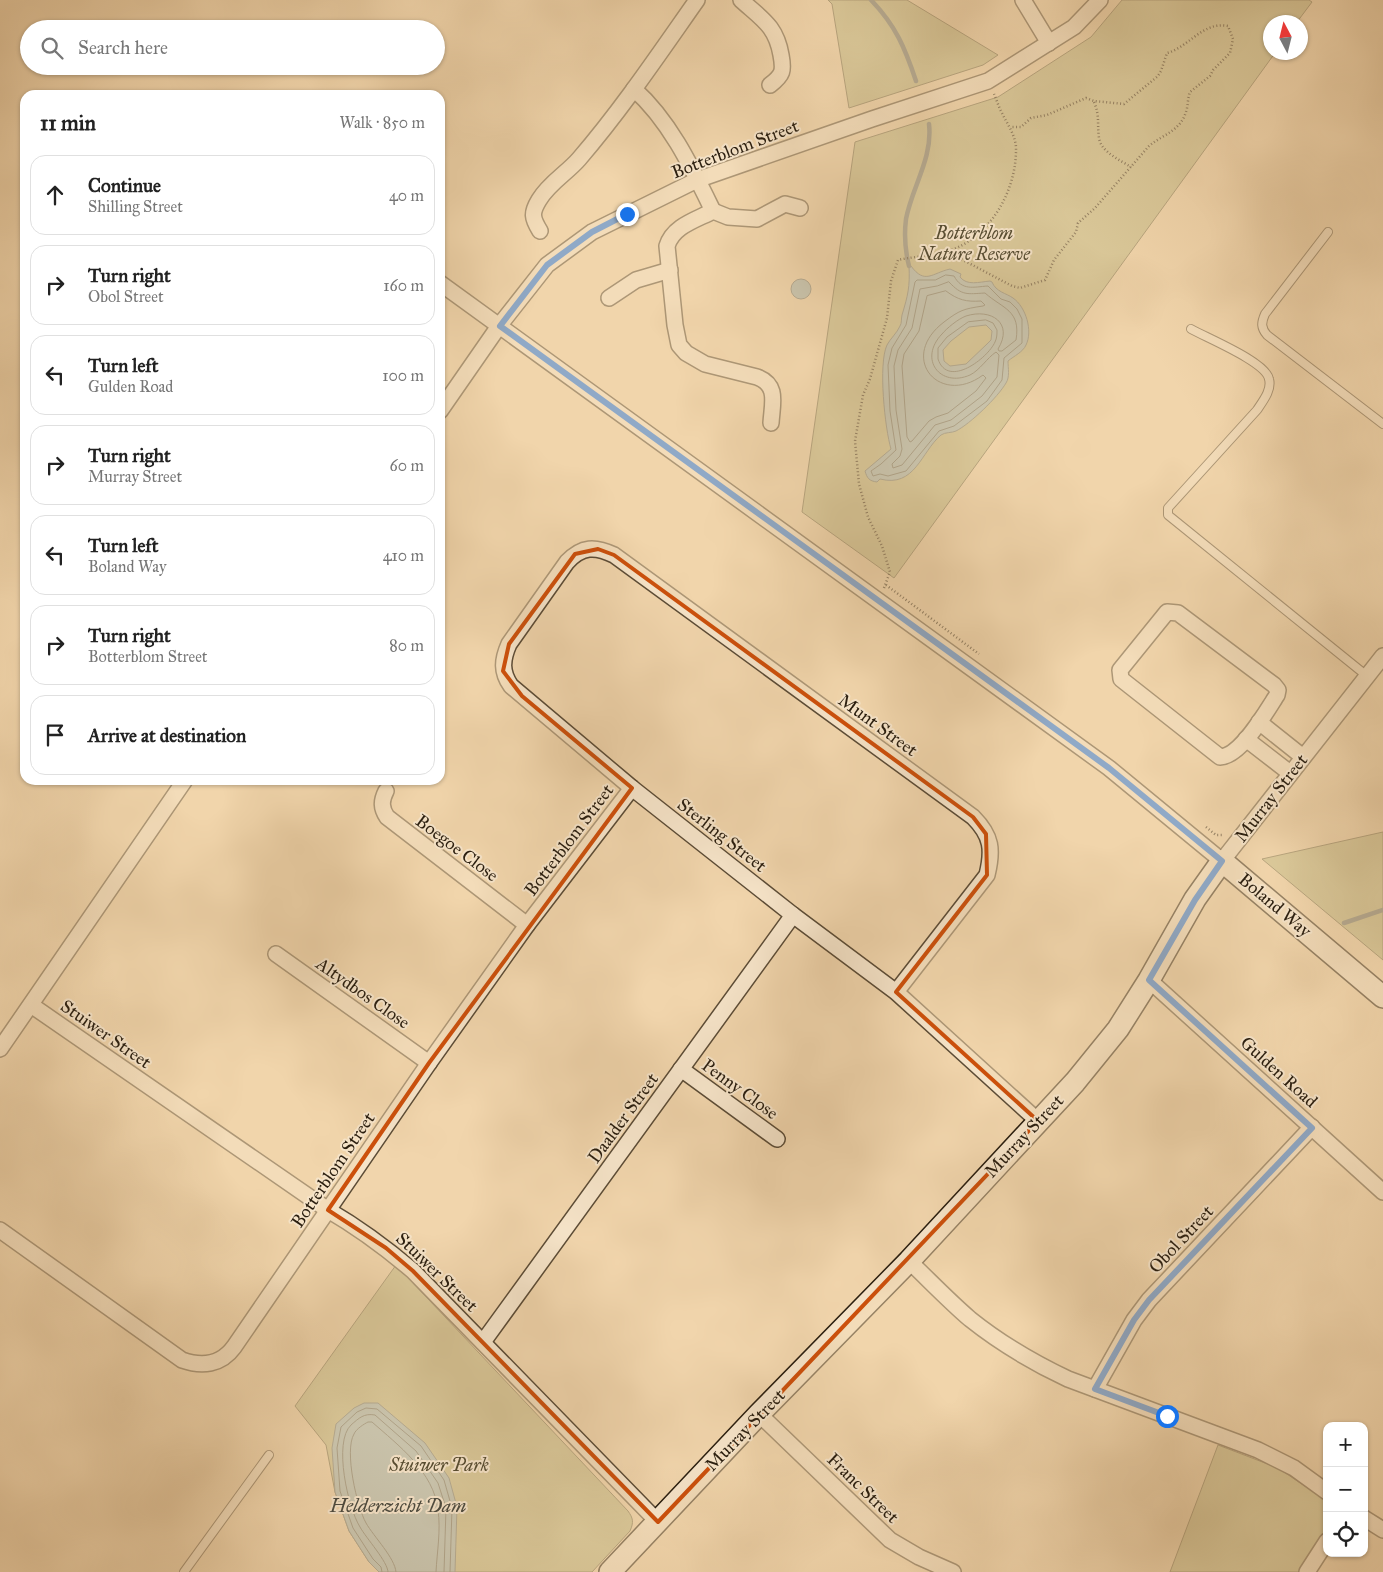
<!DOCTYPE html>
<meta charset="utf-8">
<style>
body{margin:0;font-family:"IM FELL Great Primer",serif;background:#f2f2f2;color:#222}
.controls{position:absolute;right:15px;bottom:15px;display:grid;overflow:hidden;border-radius:10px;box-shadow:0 1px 4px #0004}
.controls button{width:45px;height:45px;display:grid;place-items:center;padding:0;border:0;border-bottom:1px solid #e0e0e0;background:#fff;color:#222;font:25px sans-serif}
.compass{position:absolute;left:1263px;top:15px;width:45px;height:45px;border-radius:50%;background:#fff;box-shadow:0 1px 4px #0004;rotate:353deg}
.stop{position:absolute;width:15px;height:15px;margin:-11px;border:4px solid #1a73e8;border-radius:50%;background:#fff}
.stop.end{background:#1a73e8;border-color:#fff;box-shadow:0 1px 5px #0008}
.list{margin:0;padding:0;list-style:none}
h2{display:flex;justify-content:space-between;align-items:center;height:65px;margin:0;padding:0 20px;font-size:21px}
h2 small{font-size:16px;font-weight:400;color:#767676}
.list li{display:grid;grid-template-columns:32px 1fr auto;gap:15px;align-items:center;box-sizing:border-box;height:80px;margin:0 10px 10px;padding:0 10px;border:1px solid #e0e0e0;border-radius:15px}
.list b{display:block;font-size:19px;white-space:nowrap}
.list p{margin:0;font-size:16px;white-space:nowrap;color:#767676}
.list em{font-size:16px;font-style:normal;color:#767676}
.icon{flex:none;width:28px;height:28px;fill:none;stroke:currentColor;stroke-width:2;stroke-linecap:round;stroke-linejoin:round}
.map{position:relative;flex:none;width:1383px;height:1572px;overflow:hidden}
.search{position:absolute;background:#fff;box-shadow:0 1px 4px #0004;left:20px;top:20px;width:425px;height:55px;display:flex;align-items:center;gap:12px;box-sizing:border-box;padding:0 18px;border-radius:28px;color:#767676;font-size:19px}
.panel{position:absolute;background:#fff;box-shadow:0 1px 4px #0004;left:20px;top:90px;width:425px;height:695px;border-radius:15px}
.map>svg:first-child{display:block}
</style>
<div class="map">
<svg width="1383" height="1572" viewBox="0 0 1383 1572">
<rect width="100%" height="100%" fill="#f1d5ac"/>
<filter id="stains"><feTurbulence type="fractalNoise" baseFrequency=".004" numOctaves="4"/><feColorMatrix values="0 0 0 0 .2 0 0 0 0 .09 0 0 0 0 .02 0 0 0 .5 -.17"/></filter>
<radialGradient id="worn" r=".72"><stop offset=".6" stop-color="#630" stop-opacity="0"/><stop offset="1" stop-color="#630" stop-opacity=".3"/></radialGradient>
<g fill="#c1bb85" stroke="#766c4a">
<polygon points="828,0 907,0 998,55 983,65 849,108 832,4"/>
<polygon points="1122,0 1309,0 1312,2 1297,22 1270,22 1270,52 1275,53 894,578 802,512 855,142 998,97 1091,37"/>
<polygon points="1383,832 1383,960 1262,859"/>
<path d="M396,1265l232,246c5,7 6,11 2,20l-38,41h-213l-10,-10 -20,-31 -14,-39 -9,-47 -31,-39z"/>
<polygon points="1218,1445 1278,1468 1327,1501 1327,1530 1299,1572 1170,1572"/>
</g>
<g fill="#a0b6b6" stroke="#717973" fill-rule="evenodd">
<path d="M909,266h2c14,19 21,7 39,3l11,5 -1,3c7,9 19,5 30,4l2,1c4,10 14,11 21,16 13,9 20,33 13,47 -3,7 -12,11 -18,16 0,7 2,16 -2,22 -8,14 -36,41 -50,48 -4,2 -11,1 -15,4 -20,17 -26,53 -61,44l-3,3c-8,-1 -10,-4 -12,-11l26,-22c-6,-20 -13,-85 -4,-104 3,-6 10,-12 13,-19 2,-3 1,-7 2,-11 6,-20 8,-28 7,-49zM986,325l6,6 -1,9 -4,4 -21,20 -16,2 -6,-5 -1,-11 8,-9 18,-14z"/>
<circle cx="801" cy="289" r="10"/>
<polygon points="364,1403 378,1403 425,1443 449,1478 457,1507 455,1572 379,1572 369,1562 349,1531 335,1492 332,1448 336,1424 354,1408"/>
</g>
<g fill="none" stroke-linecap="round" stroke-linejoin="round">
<g stroke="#656a62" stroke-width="1">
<path d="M946,275l8,1c8,15 19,11 34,10l13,13 9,3 7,7 5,10v24l-18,15 -2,22 -15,21 -33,25 -15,5 -33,40 -18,5 -8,-2 -7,2 -2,-5 10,-7 15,-14 -6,-39 -2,-46 4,-17 14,-23 9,-43 2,-2h18z"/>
<path d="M949,282c13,14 18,12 36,11 18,16 36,17 31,47l-14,11h-3l-1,-2c16,-26 -7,-41 -32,-33 -8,3 -19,12 -24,18 -24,25 -2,54 28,41 10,-5 17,-17 26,-23l3,3 -2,22 -15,19 -31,24 -16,5 -33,40 -9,3 -1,-4 8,-8 2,-7 -6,-39 -2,-44 4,-16 14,-22 8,-39 17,-3z"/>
<path d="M946,291c12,9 20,11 35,10l4,4 -2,1c-20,3 -23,4 -39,16 -47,36 -4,85 39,53l3,3 -10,13 -28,22 -12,4 -7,4 -17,20 -2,1 -3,-5 -5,-71 2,-12 15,-23 8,-35z"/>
<path d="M986,320l7,3 4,7c0,4 0,8 -2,12 -7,16 -47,47 -57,17v-11l9,-11 21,-15z"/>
<polyline points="382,1572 381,1567 373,1559 353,1528 340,1491 337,1448 341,1427 357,1412 366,1408 377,1409 421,1446 444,1480 452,1508 450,1572"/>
<path d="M388,1572c0,-10 -22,-34 -28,-45 -12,-19 -27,-85 -9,-102 8,-7 13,-12 24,-10l41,36 22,32 8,25 -2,64"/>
<path d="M396,1572c-1,-14 -22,-35 -30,-49 -9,-16 -22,-72 -12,-89 2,-5 10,-10 14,-12h4c26,23 62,50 66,88 3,20 -1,42 -2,62"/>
</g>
<g stroke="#717973" stroke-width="4.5">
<path d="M871,0c25,26 34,48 45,81"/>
<path d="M909,266c-4,-16 -5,-31 -3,-47 6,-32 27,-61 23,-95"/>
<polyline points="1344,923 1383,910"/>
</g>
<g stroke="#5c4c36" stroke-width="10">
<g id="lane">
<path d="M1328,232l-63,82c-4,9 -4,14 2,21l116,89"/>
<path d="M1191,329c16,9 75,33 78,50 3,11 -6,22 -12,31l-89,98v7l199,161"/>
<polyline points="184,1572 269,1455"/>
</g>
</g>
<g stroke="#5c4c36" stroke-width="18">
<g id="street">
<path d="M741,0c21,19 35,26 40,55 3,16 2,20 -11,30"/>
<polyline points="1023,0 1049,43"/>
<path d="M634,89c36,32 58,79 79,122 -17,9 -40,15 -46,35l8,79 4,20 7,8 19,11 52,13c22,8 15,27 14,46"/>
<polyline points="713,211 728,217 757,219 785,204 800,208"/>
<path d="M540,231c-8,-13 -9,-18 -1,-31 10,-17 28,-27 40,-41 43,-50 80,-105 118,-159"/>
<polyline points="440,283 1109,768 1222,861 1383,656"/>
<polyline points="609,298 636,280 670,270"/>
<polyline points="440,411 499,326 547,265 592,232 697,180 872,119 988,81 1074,27 1100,0"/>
<path d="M1167,612l11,1 96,72 4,5 -1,5c-11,17 -36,61 -57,62l-99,-78 -1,-9z"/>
<polyline points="1259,722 1303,757"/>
<polyline points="1246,739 1290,773"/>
<path d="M386,791c-5,10 -5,17 1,26l140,108"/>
<polyline points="276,954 429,1063"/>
<polyline points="1149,980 1383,1192"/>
<path d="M896,992l91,-117c6,-25 5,-39 -14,-58l-359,-262c-19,-9 -32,-9 -47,7l-58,82c-7,16 -8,28 2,42l121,102 161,127 103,77 142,129"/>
<path d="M31,1005l297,205c31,18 58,38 85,61l245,251"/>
<polyline points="0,1049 185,780"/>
<polyline points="681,1069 777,1139"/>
<path d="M0,1230l182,130c20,7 39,5 52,-13l195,-284 98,-138 105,-137"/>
<path d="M909,1261c20,19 40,40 61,58 30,24 64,44 98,60l190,71 36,18 33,24"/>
<polyline points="483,1342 793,915"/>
<polyline points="1095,1389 1134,1320 1149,1300 1312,1127"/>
<polyline points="759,1414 890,1540 919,1557 953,1572"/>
<polyline points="1364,1518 1383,1530"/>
<polyline points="1307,1572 1327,1541"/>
</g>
</g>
<g stroke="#2a1e0f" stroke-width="24">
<polyline id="secondary" points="610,1572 759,1414 909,1261 1075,1082 1118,1029 1149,980 1195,899 1222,861 1383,997"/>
</g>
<g stroke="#2a1e0f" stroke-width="2.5" stroke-dasharray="1 2.5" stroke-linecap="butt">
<path d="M1094,102c6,14 3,22 5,36 2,14 21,22 32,29"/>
<path d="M946,251l66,35 8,2 25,-8 9,-20 22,-28 2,-9 17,-15 54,-62c16,-13 33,-15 38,-38 1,-5 1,-11 3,-16l20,-16 3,-6 17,-17 3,-14 -5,-13c-25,-5 -39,21 -61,27l-6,18 -3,5 -34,28 -30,-3 -8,-3 -39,17 -16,3 -10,9h-11"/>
<polyline points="886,585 979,654"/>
<path d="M884,588l6,-16 -8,-26 -14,-29 -9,-33 -4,-43 8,-46 7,-16 17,-61 4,-37 7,-21c18,-4 38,-4 56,-11 39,-16 63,-61 62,-102 -1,-12 -8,-22 -13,-32 -4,-7 -6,-14 -9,-21"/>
<polyline points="1206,827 1216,835 1223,835"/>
</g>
<use href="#lane" stroke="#f6e4c9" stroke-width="8"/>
<use href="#street" stroke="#f6e4c9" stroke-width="15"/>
<use href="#secondary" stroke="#f6e4c9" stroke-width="21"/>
</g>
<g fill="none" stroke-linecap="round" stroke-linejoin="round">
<polyline stroke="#1a73e8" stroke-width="6" points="627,214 592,232 547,265 500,326 1109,768 1222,861 1195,900 1149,980 1312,1128 1149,1300 1134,1320 1095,1389 1167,1416"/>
</g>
<path d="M0 0H1383V1572H0ZM598,549l16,6 359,262 13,17 1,41 -91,117 142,129 -380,401 -245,-251 -27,-23 -58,-38 101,-147 203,-275 -110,-92 -19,-25 6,-27 66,-90z" fill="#f1d5ac" fill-opacity=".55" fill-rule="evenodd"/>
<path fill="none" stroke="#cc500c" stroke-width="4" stroke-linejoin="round" d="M598,549l16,6 359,262 13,17 1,41 -91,117 142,129 -380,401 -245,-251 -27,-23 -58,-38 101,-147 203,-275 -110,-92 -19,-25 6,-27 66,-90z"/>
<g text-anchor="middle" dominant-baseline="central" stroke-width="4" stroke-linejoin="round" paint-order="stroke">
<g font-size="18" fill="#2a1e0f" stroke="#f6e4c9">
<text transform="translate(735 149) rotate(-21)">Botterblom Street</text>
<text transform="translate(878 725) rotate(36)">Munt Street</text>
<text transform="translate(1271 798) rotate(-52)">Murray Street</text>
<text transform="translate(722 835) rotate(38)">Sterling Street</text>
<text transform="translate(569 840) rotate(-53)">Botterblom Street</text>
<text transform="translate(457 848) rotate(37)">Boegoe Close</text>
<text transform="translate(1275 905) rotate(40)">Boland Way</text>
<text transform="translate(363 993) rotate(35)">Altydbos Close</text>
<text transform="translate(106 1034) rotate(35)">Stuiwer Street</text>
<text transform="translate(1279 1072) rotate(42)">Gulden Road</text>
<text transform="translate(740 1089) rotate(36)">Penny Close</text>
<text transform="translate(623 1118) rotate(-54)">Daalder Street</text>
<text transform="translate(1024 1136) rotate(-47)">Murray Street</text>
<text transform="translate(333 1170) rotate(-56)">Botterblom Street</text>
<text transform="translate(1181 1239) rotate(-47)">Obol Street</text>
<text transform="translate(437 1272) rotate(44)">Stuiwer Street</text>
<text transform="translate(745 1430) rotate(-46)">Murray Street</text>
<text transform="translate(863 1488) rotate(44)">Franc Street</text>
</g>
<g font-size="18" font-style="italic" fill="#574d32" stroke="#f6e4c9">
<text x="974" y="233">Botterblom<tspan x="974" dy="21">Nature Reserve</tspan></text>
<text x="439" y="1465">Stuiwer Park</text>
</g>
<g font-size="19" font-style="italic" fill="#4d4c41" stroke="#f6e4c9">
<text x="398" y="1505">Helderzicht Dam</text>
</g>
</g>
<rect width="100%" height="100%" filter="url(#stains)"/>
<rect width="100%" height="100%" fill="url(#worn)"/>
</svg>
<div class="controls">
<button>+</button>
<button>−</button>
<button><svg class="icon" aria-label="locate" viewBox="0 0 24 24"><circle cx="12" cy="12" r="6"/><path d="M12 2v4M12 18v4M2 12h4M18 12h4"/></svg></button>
</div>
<svg class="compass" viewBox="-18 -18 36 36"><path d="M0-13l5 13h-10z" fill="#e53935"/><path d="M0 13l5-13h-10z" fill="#767676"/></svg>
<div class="stop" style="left:1167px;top:1416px"></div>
<div class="stop end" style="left:627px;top:214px"></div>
<div class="search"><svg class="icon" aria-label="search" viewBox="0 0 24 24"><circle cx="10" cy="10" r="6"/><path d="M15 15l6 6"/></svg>Search here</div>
<section class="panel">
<h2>11 min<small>Walk · 850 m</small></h2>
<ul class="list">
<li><svg class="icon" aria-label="ahead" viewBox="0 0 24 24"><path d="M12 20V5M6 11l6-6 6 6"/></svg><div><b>Continue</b><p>Shilling Street</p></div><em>40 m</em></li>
<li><svg class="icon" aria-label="right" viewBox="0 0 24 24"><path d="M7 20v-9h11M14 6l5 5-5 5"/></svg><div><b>Turn right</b><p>Obol Street</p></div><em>160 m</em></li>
<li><svg class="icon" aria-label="left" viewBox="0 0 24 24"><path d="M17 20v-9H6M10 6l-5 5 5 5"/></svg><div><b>Turn left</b><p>Gulden Road</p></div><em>100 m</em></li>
<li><svg class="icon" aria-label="right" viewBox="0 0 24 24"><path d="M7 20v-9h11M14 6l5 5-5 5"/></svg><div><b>Turn right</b><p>Murray Street</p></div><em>60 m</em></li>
<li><svg class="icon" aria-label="left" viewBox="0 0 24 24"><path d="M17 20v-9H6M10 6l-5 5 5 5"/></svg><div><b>Turn left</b><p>Boland Way</p></div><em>410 m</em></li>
<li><svg class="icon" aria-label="right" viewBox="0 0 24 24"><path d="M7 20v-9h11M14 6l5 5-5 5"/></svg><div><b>Turn right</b><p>Botterblom Street</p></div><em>80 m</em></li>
<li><svg class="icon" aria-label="arrive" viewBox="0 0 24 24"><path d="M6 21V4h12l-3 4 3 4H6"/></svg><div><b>Arrive at destination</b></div></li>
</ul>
</section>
</div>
